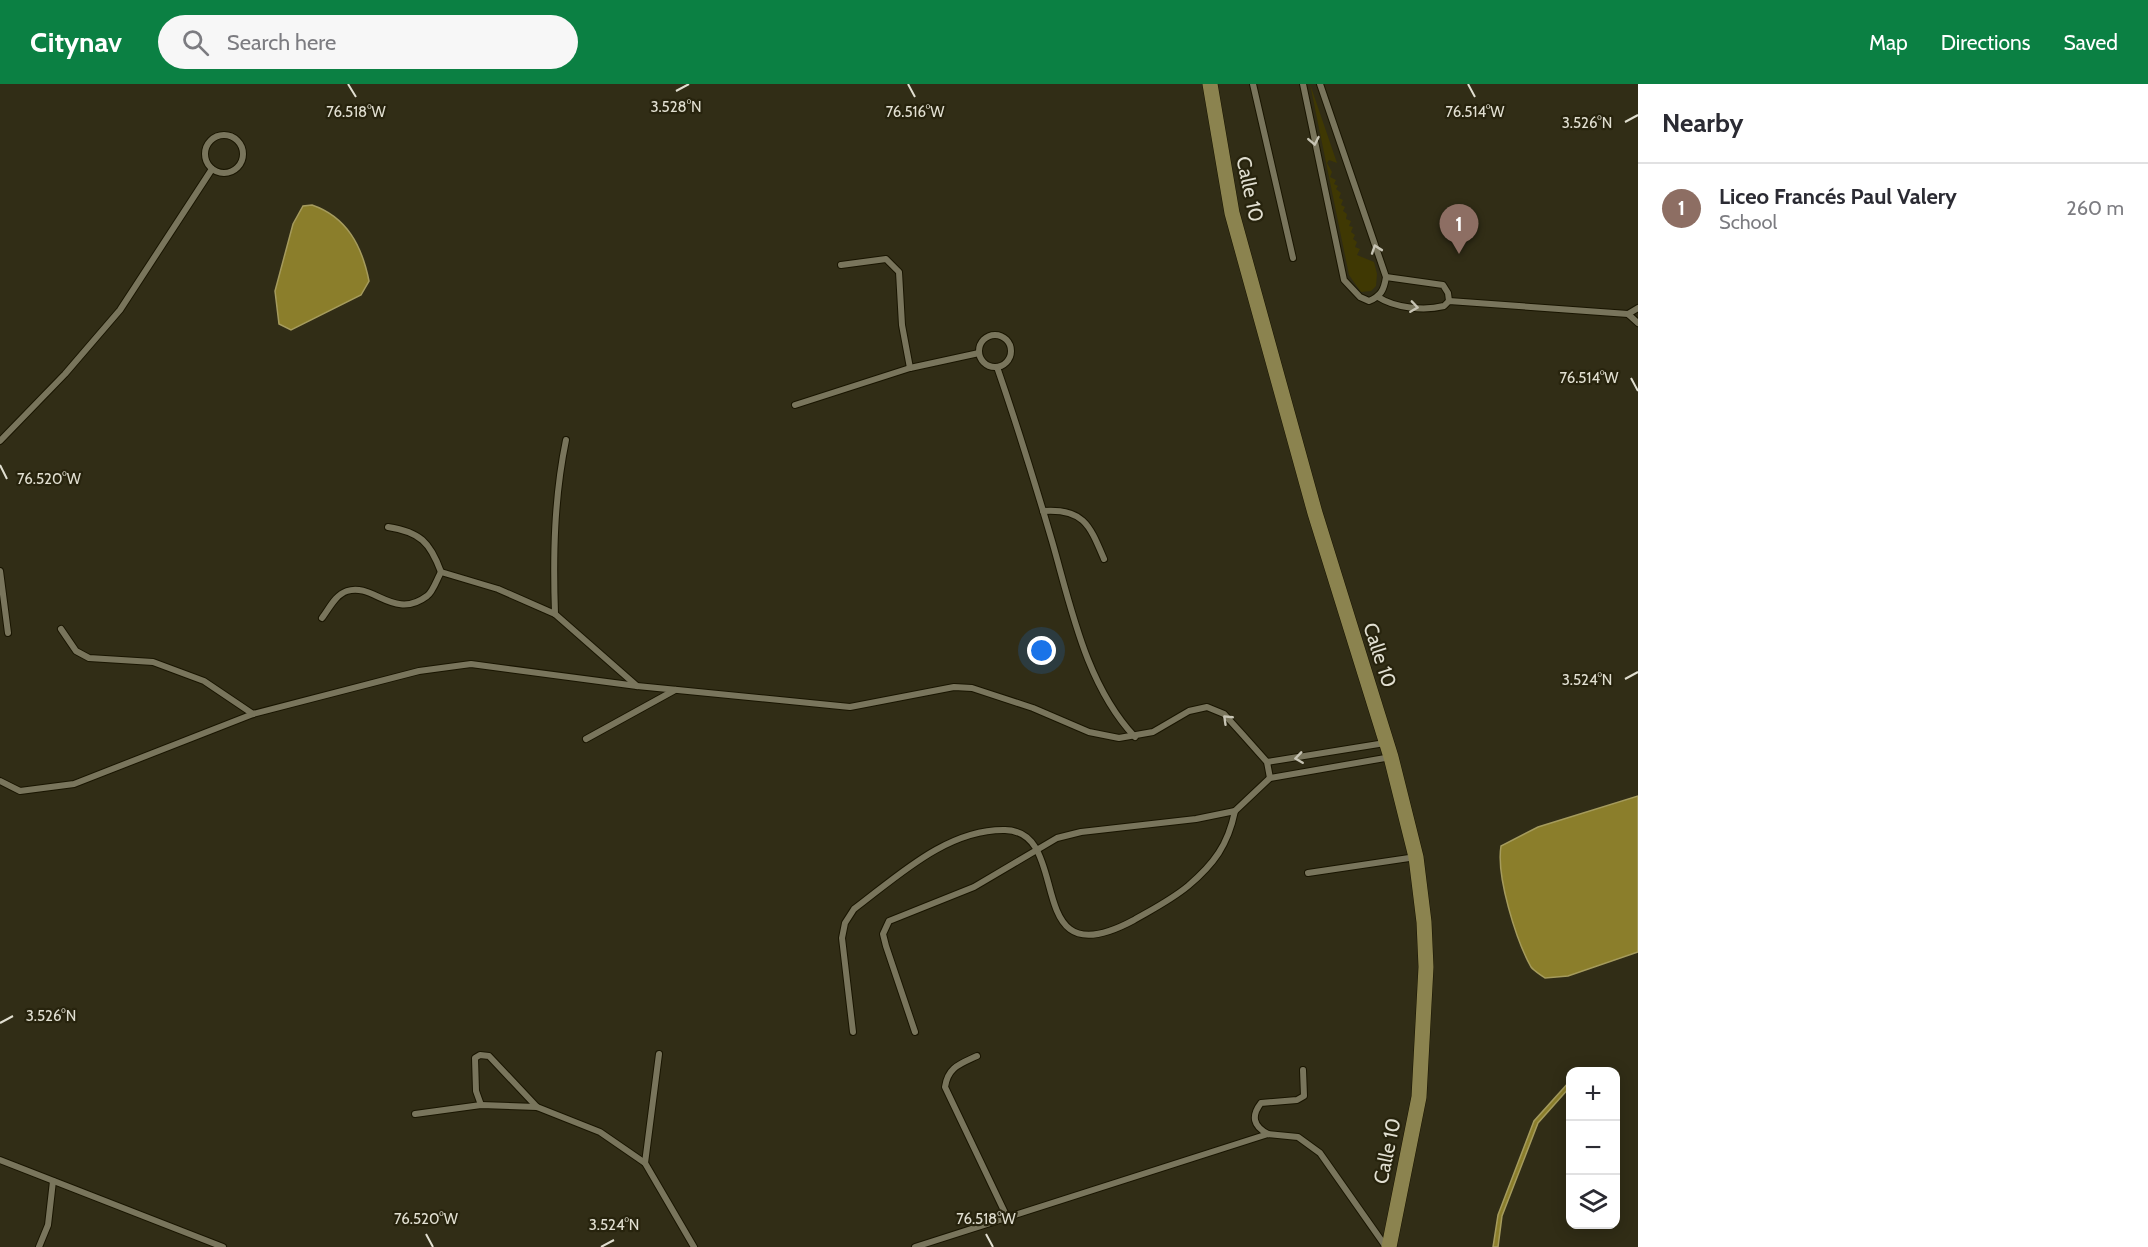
<!DOCTYPE html>
<meta charset="utf-8">
<style>
body{margin:0;font-family:Cabin,sans-serif;background:#f7f7f7;color:#2b2b33}
.controls{position:absolute;right:18px;bottom:18px;display:grid;overflow:hidden;border-radius:12px;box-shadow:0 3px 15px #0003}
.controls button{width:54px;height:54px;display:grid;place-items:center;padding:0;border:0;border-bottom:2px solid #e1e1e2;background:#fff;color:#2b2b33;font:30px sans-serif}
.you{position:absolute;left:1042px;top:567px;width:21px;height:21px;margin:-15px;border:4px solid #fff;border-radius:50%;background:#1a73e8;box-shadow:0 0 0 9px #1a73e833}
.badge{display:grid;place-items:center;width:39px;height:39px;border-radius:50%;background:#0b8043;color:#fff;font-size:20px;font-weight:700}
.pin{position:absolute;translate:-50% -50px;filter:drop-shadow(0 2px 3px #0008)}
.pin::after{content:'';position:absolute;top:32px;width:21px;height:18px;background:inherit;clip-path:polygon(0 0,100% 0,50% 100%)}
.list{margin:0;padding:0;list-style:none}
h2{display:flex;justify-content:space-between;align-items:center;height:78px;margin:0;padding:0 24px;font-size:26px}
h2 small{font-size:20px;font-weight:400;color:#7c7c81}
.list li{display:grid;grid-template-columns:39px 1fr auto;gap:18px;align-items:center;box-sizing:border-box;height:90px;padding:0 24px;border-top:2px solid #e1e1e2}
.list b{display:block;font-size:22px;white-space:nowrap}
.list p{margin:0;font-size:20px;white-space:nowrap;color:#7c7c81}
.list em{font-size:20px;font-style:normal;color:#7c7c81}
.icon{flex:none;width:33px;height:33px;fill:none;stroke:currentColor;stroke-width:2;stroke-linecap:round;stroke-linejoin:round}
.map{position:relative;flex:none;width:1638px;height:1163px;overflow:hidden}
header{display:flex;align-items:center;gap:36px;box-sizing:border-box;height:84px;padding:0 30px;background:#0b8043;color:#fff}
header strong{font-size:28px}
nav{display:flex;gap:33px;margin-inline-start:auto;font-size:21px}
.search{width:420px;height:54px;background:#f7f7f7;display:flex;align-items:center;gap:15px;box-sizing:border-box;padding:0 21px;border-radius:33px;color:#7c7c81;font-size:22px}
main{display:flex}
aside{flex:1;background:#fff}
.map>svg:first-child{display:block}
</style>
<header>
<strong>Citynav</strong>
<div class="search"><svg class="icon" aria-label="search" viewBox="0 0 24 24"><circle cx="10" cy="10" r="6"/><path d="M15 15l6 6"/></svg>Search here</div>
<nav><a>Map</a><a>Directions</a><a>Saved</a></nav>
</header>
<main>
<div class="map">
<svg width="1638" height="1163" viewBox="0 0 1638 1163">
<rect width="100%" height="100%" fill="#312d16"/>
<polygon fill="#3f3803" points="1310,0 1337,79 1329,76 1327,79 1332,88 1330,93 1336,96 1334,100 1338,102 1336,105 1341,109 1339,114 1343,116 1341,121 1345,123 1343,127 1347,130 1346,135 1351,137 1349,142 1353,143 1351,148 1355,151 1353,155 1357,158 1355,163 1360,165 1357,171 1374,178 1377,190 1376,202 1371,207 1361,208 1349,191"/>
<g fill="#8b7e2b" stroke="#a59b5d" stroke-width="1.5">
<path d="M312,121c35,12 50,41 57,76l-8,14 -70,35 -12,-6 -4,-33 18,-67 10,-18z"/>
<path d="M1638,712v156l-70,24 -23,2c-4,-3 -11,-7 -14,-11 -15,-27 -35,-91 -30,-121l37,-19z"/>
<polygon points="1570,997 1570,1003 1538,1039 1502,1132 1498,1163 1493,1163 1498,1131 1534,1037"/>
</g>
<g fill="none" stroke-linecap="round" stroke-linejoin="round">
<g stroke="#191501" stroke-width="8">
<g id="lane">
<polyline points="1253,0 1293,174"/>
<path d="M1303,0l41,196 16,17 9,4c12,-5 15,-11 17,-24l-66,-193"/>
<circle cx="224" cy="70" r="19"/>
<polyline points="841,181 886,175 899,188 902,241 910,284"/>
<polyline points="1386,193 1443,201 1448,209 1449,217"/>
<path d="M1378,213c17,11 46,14 66,9l5,-5 179,13 10,9"/>
<polyline points="1628,230 1638,224"/>
<circle cx="995" cy="267" r="16"/>
<path d="M997,283c20,58 38,116 55,174 19,66 34,144 83,196"/>
<polyline points="795,321 910,284 979,269"/>
<path d="M566,356c-12,58 -13,116 -11,174l82,72"/>
<polyline points="0,357 65,290 120,226 212,85"/>
<path d="M1043,427c41,-3 47,15 61,48"/>
<path d="M388,443c32,5 42,15 53,45"/>
<polyline points="0,487 8,549"/>
<path d="M322,534c7,-9 13,-23 25,-27 26,-9 47,30 80,5 6,-4 10,-17 14,-24l57,17 57,25"/>
<polyline points="61,545 76,567 89,574 153,578 204,597 253,630"/>
<polyline points="586,655 675,606"/>
<polyline points="1267,678 1385,659"/>
<polyline points="0,697 20,707 74,700 253,630 419,587 471,580 637,602 850,623 954,603 972,604 1033,624 1089,648 1119,654 1153,648 1189,627 1207,623 1224,630 1243,651 1267,678 1270,694"/>
<polyline points="1308,789 1416,773"/>
<path d="M853,948l-11,-94 3,-15 9,-14c44,-33 93,-80 151,-79 70,1 14,152 129,90 19,-11 37,-20 54,-34 26,-22 40,-41 47,-75"/>
<polyline points="915,948 886,862 883,850 889,837 974,803 1057,754 1081,748 1196,735 1235,727 1270,694 1391,673"/>
<path d="M977,972c-17,8 -29,11 -32,31l62,130"/>
<polyline points="481,1021 476,1007 475,974 480,971 489,972 537,1023"/>
<polyline points="415,1030 481,1021 537,1023 600,1048 645,1079 694,1163"/>
<path d="M1268,1050c-15,-8 -17,-18 -7,-31l36,-3 7,-4 -1,-26"/>
<polyline points="0,1076 223,1163"/>
<polyline points="645,1079 659,970"/>
<polyline points="39,1163 48,1141 53,1097"/>
<polyline points="915,1163 1268,1050 1298,1053 1320,1069 1386,1163"/>
</g>
</g>
<g stroke="#191501" stroke-width="16">
<polyline id="secondary" points="1210,0 1232,129 1315,429 1391,673 1416,773 1424,838 1426,883 1419,1013 1389,1163"/>
</g>
<use href="#lane" stroke="#79755c" stroke-width="6"/>
<use href="#secondary" stroke="#8b834f" stroke-width="15"/>
</g>
<defs><path id="oneway-chevron" d="M-2-3.5L2.5 0L-2 3.5" fill="none" stroke-width="1.6" stroke-linecap="round" stroke-linejoin="round" transform="scale(1.5)"/></defs>
<g stroke="#c7c4b4">
<use href="#oneway-chevron" transform="translate(1314 57) rotate(79)"/>
<use href="#oneway-chevron" transform="translate(1376 165) rotate(-109)"/>
<use href="#oneway-chevron" transform="translate(1414 223) rotate(8)"/>
<use href="#oneway-chevron" transform="translate(1227 635) rotate(-136)"/>
<use href="#oneway-chevron" transform="translate(1299 674) rotate(172)"/>
</g>
<path fill="none" stroke="#e1dfd1" stroke-width="2" d="M348,0l8,13M908,0l7,13M1468,0l7,13M676,7l13,-7M1625,38l13,-7M1631,294l7,13M0,381l7,14M1625,595l13,-7M0,939l13,-7M426,1150l7,13M986,1150l7,13M601,1163l13,-7"/>
<g text-anchor="middle" dominant-baseline="central" stroke-width="4.5" stroke-linejoin="round" paint-order="stroke">
<g font-size="20" fill="#e1dfd1" stroke="#27230d">
<text transform="translate(1250 105) rotate(78)">Calle 10</text>
<text transform="translate(1380 571) rotate(72)">Calle 10</text>
<text transform="translate(1387 1067) rotate(-78)">Calle 10</text>
</g>
</g>
<g font-size="15" text-anchor="middle" fill="#e1dfd1" stroke="#27230d" stroke-width="4.5" stroke-linejoin="round" paint-order="stroke">
<text x="676" y="28">3.528°N</text>
<text x="356" y="33">76.518°W</text>
<text x="915" y="33">76.516°W</text>
<text x="1475" y="33">76.514°W</text>
<text x="1587" y="44">3.526°N</text>
<text x="1589" y="299">76.514°W</text>
<text x="49" y="400">76.520°W</text>
<text x="1587" y="601">3.524°N</text>
<text x="51" y="937">3.526°N</text>
<text x="426" y="1140">76.520°W</text>
<text x="986" y="1140">76.518°W</text>
<text x="614" y="1146">3.524°N</text>
</g>
</svg>
<div class="controls">
<button>+</button>
<button>−</button>
<button><svg class="icon" aria-label="layers" viewBox="0 0 24 24"><path d="M12 4l9 5-9 5-9-5zM3 14l9 5 9-5"/></svg></button>
</div>
<div class="you"></div>
<div class="pin badge" style="left:1459px;top:170px;background:#8d6e63">1</div>
</div>
<aside>
<h2>Nearby<small></small></h2>
<ul class="list">
<li><span class="badge" style="background:#8d6e63">1</span><div><b>Liceo Francés Paul Valery</b><p>School</p></div><em>260 m</em></li>
</ul>
</aside>
</main>
